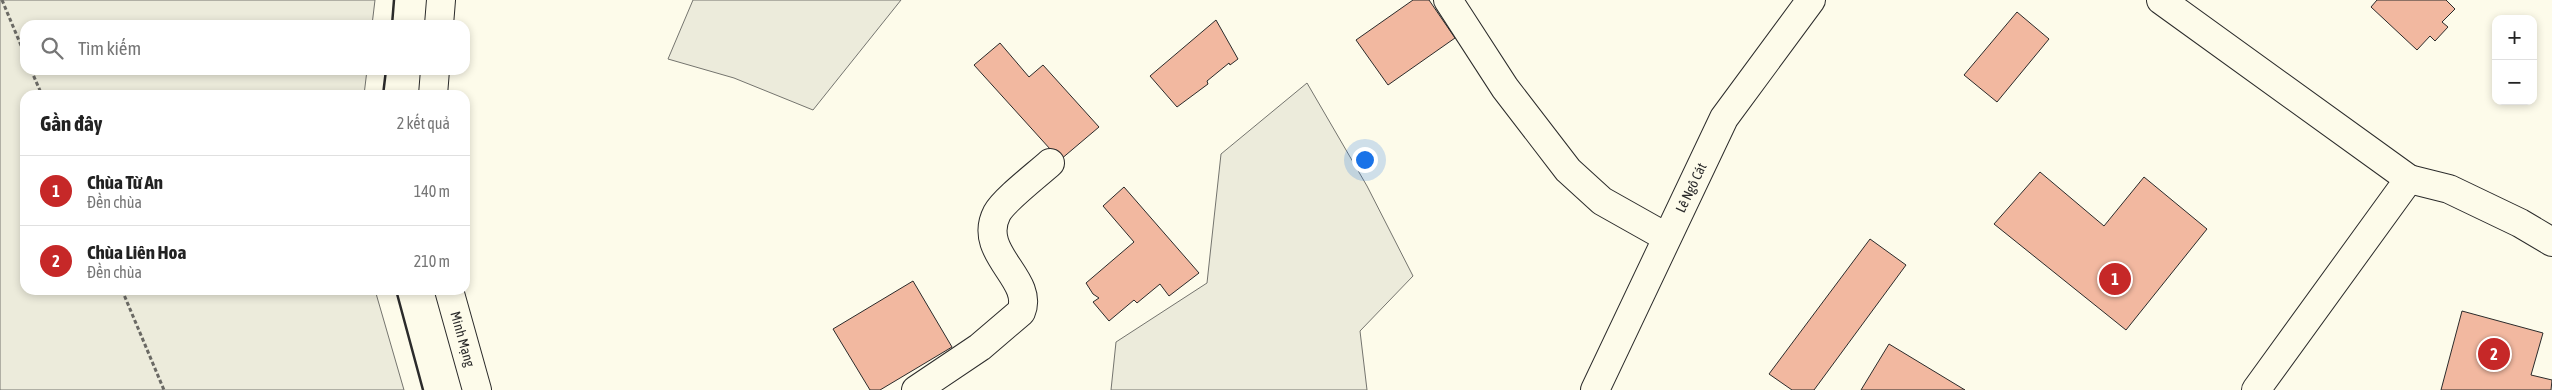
<!DOCTYPE html>
<html lang="vi">
<meta charset="utf-8">
<style>
body{margin:0;font-family:"Asap Condensed",sans-serif;background:#f2f2f2;color:#222}
.controls{position:absolute;right:15px;top:15px;display:grid;overflow:hidden;border-radius:10px;box-shadow:0 2px 8px #0003}
.controls button{width:45px;height:45px;display:grid;place-items:center;padding:0;border:0;border-bottom:1px solid #e0e0e0;background:#fff;color:#222;font:25px sans-serif}
.you{position:absolute;left:1364px;top:159px;width:18px;height:18px;margin:-12px;border:4px solid #fff;border-radius:50%;background:#1a73e8;box-shadow:0 0 0 8px #1a73e833}
.badge{display:grid;place-items:center;width:32px;height:32px;border-radius:50%;background:#c62828;color:#fff;font-size:16px;font-weight:700}
.pin{position:absolute;translate:-50% -50%;border:2px solid #fff;box-shadow:0 1px 5px #0006}
.list{margin:0;padding:0;list-style:none}
h2{display:flex;justify-content:space-between;align-items:center;height:65px;margin:0;padding:0 20px;font-size:21px}
h2 small{font-size:16px;font-weight:400;color:#767676}
.list li{display:grid;grid-template-columns:32px 1fr auto;gap:15px;align-items:center;box-sizing:border-box;height:70px;padding:0 20px;border-top:1px solid #e0e0e0}
.list b{display:block;font-size:19px;white-space:nowrap}
.list p{margin:0;font-size:16px;white-space:nowrap;color:#767676}
.list em{font-size:16px;font-style:normal;color:#767676}
.icon{flex:none;width:28px;height:28px;fill:none;stroke:currentColor;stroke-width:2;stroke-linecap:round;stroke-linejoin:round}
.map{position:relative;flex:none;width:2552px;height:390px;overflow:hidden}
.search{position:absolute;background:#fff;box-shadow:0 2px 8px #0003;left:20px;top:20px;width:450px;height:55px;display:flex;align-items:center;gap:12px;box-sizing:border-box;padding:0 18px;border-radius:15px;color:#767676;font-size:19px}
.panel{position:absolute;background:#fff;box-shadow:0 2px 8px #0003;left:20px;top:90px;width:450px;height:205px;border-radius:15px}
.map>svg:first-child{display:block}
</style>
<div class="map">
<svg width="2552" height="390" viewBox="0 0 2552 390">
<rect width="100%" height="100%" fill="#fdfbea"/>
<g fill="#ecebdb" stroke="#74746e">
<polygon points="0,0 375,0 372,25 25,25 25,70 367,70 364,95 25,95 25,290 375,290 404,390 0,390"/>
<polygon points="693,0 901,0 813,110 734,78 668,59"/>
<polygon points="1307,83 1367,186 1413,276 1360,331 1367,390 1111,390 1116,342 1207,283 1221,154"/>
</g>
<g fill="#f2b8a0" stroke="#2b2b2b">
<polygon points="1413,0 1429,0 1455,38 1388,85 1356,40"/>
<polygon points="2377,0 2446,0 2455,9 2442,22 2448,27 2435,41 2430,36 2417,50 2371,7"/>
<polygon points="2017,12 2049,39 1997,102 1964,75"/>
<polygon points="1216,20 1238,59 1230,65 1229,63 1207,81 1208,84 1177,107 1150,76"/>
<polygon points="1000,43 1029,77 1043,65 1099,127 1060,160 974,65"/>
<polygon points="2040,172 2104,226 2144,177 2207,229 2126,330 1994,224"/>
<polygon points="1124,187 1199,273 1169,296 1160,284 1137,303 1134,300 1109,321 1093,302 1099,298 1093,294 1086,283 1134,242 1103,206"/>
<polygon points="1870,239 1906,265 1814,390 1792,390 1769,374"/>
<polygon points="913,281 952,347 880,390 870,390 833,329"/>
<polygon points="2462,311 2543,333 2531,375 2552,380 2551,390 2441,390"/>
<polygon points="1889,344 1965,390 1861,390"/>
</g>
<g fill="none" stroke-linecap="round" stroke-linejoin="round">
<g stroke="#2b2b2b" stroke-width="30">
<g id="minor">
<polyline points="1448,0 1505,88 1568,170 1602,201 1666,237"/>
<polyline points="2161,0 2409,179 2256,390"/>
<polyline points="2409,179 2449,189 2520,223 2552,242"/>
<path d="M916,390l64,-43 41,-35c14,-33 -45,-59 -24,-99 7,-13 41,-39 53,-50"/>
<path id="s1" d="M1595,390l129,-272 87,-118"/>
</g>
</g>
<g stroke="#2b2b2b" stroke-width="30">
<g id="highway">
<polyline points="439,25 441,0"/>
<polyline points="433,95 435,70"/>
<path id="s2" d="M449,290l28,100"/>
</g>
</g>
<g stroke="#6a6964" stroke-width="3" stroke-dasharray="4 2.5" stroke-linecap="butt">
<polyline points="2,0 25,55"/>
<polyline points="31,70 42,95"/>
<polyline points="122,290 164,390"/>
</g>
<use href="#minor" stroke="#fdfbea" stroke-width="28"/>
<use href="#highway" stroke="#fdfbea" stroke-width="28"/>
<g stroke="#2b2b2b" stroke-width="2.5">
<polyline points="392,25 394,0"/>
<polyline points="383,95 386,70"/>
<polyline points="396,290 423,390"/>
</g>
</g>
<g text-anchor="middle" dominant-baseline="central" stroke-width="4" stroke-linejoin="round" paint-order="stroke">
<g font-size="14" fill="#2b2b2b" stroke="#fdfbea">
<text stroke="none"><textPath href="#s1" startOffset="224">Lê Ngô Cát</textPath></text>
<text stroke="none"><textPath href="#s2" startOffset="51">Minh Mạng</textPath></text>
</g>
</g>
</svg>
<div class="controls">
<button>+</button>
<button>−</button>
</div>
<div class="you"></div>
<div class="pin badge" style="left:2115px;top:279px">1</div>
<div class="pin badge" style="left:2494px;top:354px">2</div>
<div class="search"><svg class="icon" aria-label="search" viewBox="0 0 24 24"><circle cx="10" cy="10" r="6"/><path d="M15 15l6 6"/></svg>Tìm kiếm</div>
<section class="panel">
<h2>Gần đây<small>2 kết quả</small></h2>
<ul class="list">
<li><span class="badge">1</span><div><b>Chùa Từ An</b><p>Đền chùa</p></div><em>140 m</em></li>
<li><span class="badge">2</span><div><b>Chùa Liên Hoa</b><p>Đền chùa</p></div><em>210 m</em></li>
</ul>
</section>
</div>
